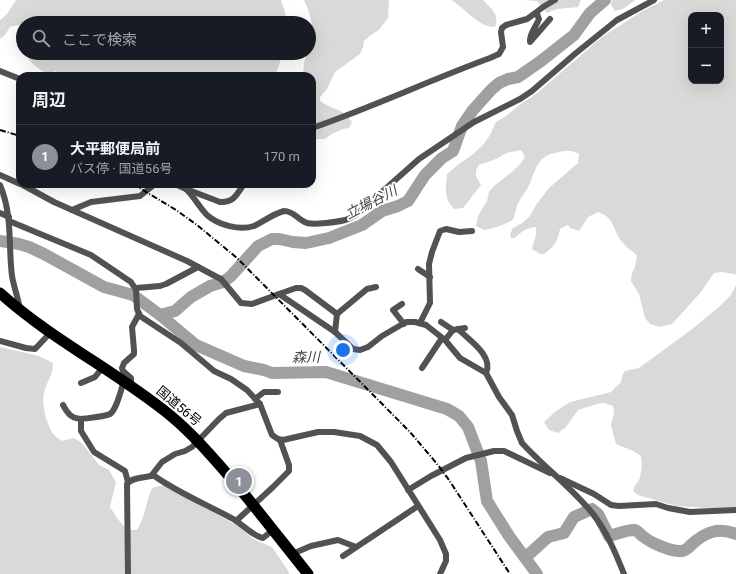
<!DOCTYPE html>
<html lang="ja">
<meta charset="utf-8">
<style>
body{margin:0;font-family:Roboto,"Noto Sans JP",sans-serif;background:#242831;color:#f1f3f6}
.controls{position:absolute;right:12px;top:12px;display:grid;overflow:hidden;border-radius:8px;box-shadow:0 4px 16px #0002}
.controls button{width:36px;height:36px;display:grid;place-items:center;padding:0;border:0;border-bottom:1px solid #363941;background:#171b24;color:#f1f3f6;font:20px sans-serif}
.you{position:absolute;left:343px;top:350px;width:14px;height:14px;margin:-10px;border:3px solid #fff;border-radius:50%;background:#1a73e8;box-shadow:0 0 0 6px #1a73e833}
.badge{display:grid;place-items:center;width:26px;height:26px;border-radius:50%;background:#8c9099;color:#fff;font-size:13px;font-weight:700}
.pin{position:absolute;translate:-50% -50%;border:2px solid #fff;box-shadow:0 1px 4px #0006}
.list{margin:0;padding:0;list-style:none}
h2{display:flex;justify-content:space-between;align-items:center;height:52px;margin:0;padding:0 16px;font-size:17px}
h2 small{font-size:13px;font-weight:400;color:#9ea1a6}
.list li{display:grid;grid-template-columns:26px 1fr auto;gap:12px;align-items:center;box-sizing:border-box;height:64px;padding:0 16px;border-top:1px solid #363941}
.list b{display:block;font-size:15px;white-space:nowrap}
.list p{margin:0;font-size:13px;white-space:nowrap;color:#9ea1a6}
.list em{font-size:13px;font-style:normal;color:#9ea1a6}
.icon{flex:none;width:22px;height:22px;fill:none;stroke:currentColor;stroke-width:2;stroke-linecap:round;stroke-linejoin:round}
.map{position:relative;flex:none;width:736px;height:574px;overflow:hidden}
.search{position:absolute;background:#171b24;box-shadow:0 4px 16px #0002;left:16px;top:16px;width:300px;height:44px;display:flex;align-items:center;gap:10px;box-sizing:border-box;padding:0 14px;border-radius:22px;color:#9ea1a6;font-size:15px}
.panel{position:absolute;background:#171b24;box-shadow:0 4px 16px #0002;left:16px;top:72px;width:300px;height:116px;border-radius:12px}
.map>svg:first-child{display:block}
</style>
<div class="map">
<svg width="736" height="574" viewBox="0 0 736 574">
<rect width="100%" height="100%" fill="#fff"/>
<g fill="#d9d9d9" fill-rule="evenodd">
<polygon points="16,0 281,0 285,12 286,23 23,23 23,29 18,25 10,27 5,35 0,39 0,20 7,14"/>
<path d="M304,0h85l-1,18 -9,12 -8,5 -7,6 -1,6 -3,7 -25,18 -8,17 -7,8v4c12,9 22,6 32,21l-3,6 -6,1 -11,5 -7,5h-10l-3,-2v-61h-9l1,-13 3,-10h2c0,-7 2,-12 3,-19 1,-11 -3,-24 -8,-34z"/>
<path d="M451,0h32c8,8 17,15 12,27 -17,0 -30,-19 -44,-27z"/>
<polygon points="525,0 581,0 578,7 557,9 547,13 537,1"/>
<polygon points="612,0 635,0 623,9 615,11 611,5"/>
<path d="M664,0h72v276l-1,-2 -14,-2 -7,1 -13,19 -29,32 -13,3 -9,-3 -5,-6 -6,-24 -8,-13 1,-8 3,-6 2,-11c-4,-5 -10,-8 -14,-13 -11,-12 -7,-25 -25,-31l-10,5 -9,14 -9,-3 -2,-3 -8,4c-2,12 -6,18 -16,25h-4l-8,-5 4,-14v-8c-9,0 -15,5 -21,11h-4l-1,-4 3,-6 9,-5 8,-7 6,-11 13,-17 29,-25 1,-9c-8,-4 -12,-4 -20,-2 -25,4 -22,19 -32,37 -3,5 -7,10 -10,16 -1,4 -2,10 -4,14 -3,4 -23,11 -29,11 -2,-1 -5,-3 -8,-4l2,-10 9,-15 2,-9 5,-6 19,-15 8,-8 4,-6 -4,-7 -14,3 -11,6 -17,6 -3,5v6l5,9 -18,23 -9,1c-11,-12 -8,-20 -7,-35l12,-10 13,-9 11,-10 7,-10 6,-13 10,-6 16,-13 14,-9 66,-57 39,-25zM691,15h30v66h-30z"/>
<path d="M26,53h257l-8,23h-210l-10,-5 -6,3c-10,-4 -20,-11 -23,-21z"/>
<path d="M736,285v223h-29l-31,-2 -38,-11 -5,-4c2,-9 6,-8 7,-14 2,-7 2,-14 1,-21l-8,-5 -17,-7 -5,-19 3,-12 -1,-7 -9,-3 -7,1 -19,6 -12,17 -8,6 -9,-3 -5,-8 12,-11 14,-9 41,-10 10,-10 2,-8 2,-3 14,-3 52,-38 29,-24 11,-11z"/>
<path d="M0,347l39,9 14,7c0,13 -6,17 -9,30 -3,12 3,32 10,42 2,2 6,4 8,6l12,-3 8,5 17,22 10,5 7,12 -6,25 7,11 10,12h10c8,-13 9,-28 15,-42l19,-5 22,18 45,25 17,14 17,7 17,25v2h-289z"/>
</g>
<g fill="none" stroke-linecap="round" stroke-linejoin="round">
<g stroke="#a0a0a0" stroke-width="12">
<polyline points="0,241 19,244 29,247 44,254 104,287 133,295 160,315 196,345 244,366 264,370 272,373 326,372 447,409 459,416 468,427 481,461 487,501 509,536 537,574"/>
<polyline points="160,315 175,311 191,297 210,286 223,282 231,276 258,246 272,239 279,239 293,242 306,243 329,238 362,225 382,211 398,206 408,201 425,175 442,158 453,151 462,126 473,110 491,90 499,83 508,79 518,77 541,61 574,35 590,13 605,0"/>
<path d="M526,557l22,-20 16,-4 10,-16 18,-8 6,5 11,22c8,-2 17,-6 25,-6 4,0 6,5 10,7 7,6 28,15 37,14 5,0 7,-3 10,-6 14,-13 27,-18 45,-11"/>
</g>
<g stroke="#525252" stroke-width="6">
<polyline points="534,14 543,7 555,0"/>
<polyline points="0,71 20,79"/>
<path d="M312,128c61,-21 118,-48 178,-70l9,-4 4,-7 -2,-15 1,-4 4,-3 21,-6 7,-5h3l2,5c-3,8 -10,15 -9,23l20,-23"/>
<polyline points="0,175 20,184"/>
<path d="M21,184l33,18 133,59 28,15 6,3 20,24 11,1 27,-10 56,38 18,17 7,1 8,-3 14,-11 24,-14h9l11,3 19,15 15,18 26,15 13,24 13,18 5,16 5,12c23,25 50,45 71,71 14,18 23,40 31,60"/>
<path d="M175,184l11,5 34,13c14,1 17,-8 24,-18"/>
<path d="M0,185c13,31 8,59 12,91 2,11 6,22 8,33"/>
<path d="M186,189c9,9 13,18 21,26 11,10 33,16 47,11 10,-5 19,-12 30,-15 10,0 14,9 23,12 8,2 30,-1 38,-3 5,-1 8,-4 12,-6l62,-55 55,-37 46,-23 12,-8 44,-38 41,-33 37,-20"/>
<polyline points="72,210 91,202 140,196 155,184"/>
<polyline points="0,213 9,217"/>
<polyline points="9,221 91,255 131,282 136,290 137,309 140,316 181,343 214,371 231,379 247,390 260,404 272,435 278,439 283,440 318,432 334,432 360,436 377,445 391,462 440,540 446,554 446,561 440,574"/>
<polyline points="418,269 430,277"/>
<polyline points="136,288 160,286 166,284 198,267"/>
<polyline points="279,294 296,288 301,288 305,290 337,314 335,332"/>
<polyline points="402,304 393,310 404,324"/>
<polyline points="337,314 367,289 376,287"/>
<polyline points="441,322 453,330"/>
<polyline points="420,323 430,303 429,264 432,252 440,231 446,229 459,232 472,231"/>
<path d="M458,329c11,11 36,27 28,44"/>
<polyline points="445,340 453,330 465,328"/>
<polyline points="0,341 26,348 35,349 51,332"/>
<polyline points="422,368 442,338"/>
<polyline points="81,383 95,377 103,367"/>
<polyline points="128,384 131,380 131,378 123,371 122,368 124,363 134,354 134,350 132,327 139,314"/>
<polyline points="255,399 264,392 278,392"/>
<path d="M63,405c5,9 8,13 18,14 8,-1 23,-2 29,-5 7,-5 11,-25 14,-33"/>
<polyline points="81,419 81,431 94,452 125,471 128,482"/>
<path d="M153,475c25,18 55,30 82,45 9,6 18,16 28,18l10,-8"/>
<polyline points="560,478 594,494 611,505 619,506 656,504 668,508 690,512 736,510"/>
<polyline points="408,490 431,476 466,458 494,451 504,451 550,473"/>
<polyline points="236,521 273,487 289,471 289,465 280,440"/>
<polyline points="292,554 311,546 338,540 356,547"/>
<polyline points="343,556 418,506"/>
<path d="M128,574l-1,-90c5,-7 16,-6 24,-8l11,-14 13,-8 10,-3 7,-4 27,-28 7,-6 34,-9"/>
</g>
<path stroke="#000" stroke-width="11" d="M0,293c52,47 116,78 171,123 24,20 44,44 65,68 24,29 48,60 72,90"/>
<g stroke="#000" stroke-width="2" stroke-dasharray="6 2 1 2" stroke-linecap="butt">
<polyline points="0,130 20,136"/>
<polyline points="133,184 176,210 197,225 237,258 410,432 438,465 449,480 510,574"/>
</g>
</g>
<g text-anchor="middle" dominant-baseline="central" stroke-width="3.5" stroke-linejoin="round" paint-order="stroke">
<g font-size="13" fill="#000" stroke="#fff">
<text transform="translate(179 406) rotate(40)">国道56号</text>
</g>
<g font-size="14" font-style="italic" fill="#414141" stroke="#fff">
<text transform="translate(371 202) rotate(-27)">立場谷川</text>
<text transform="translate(306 357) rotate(-1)">森川</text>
</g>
</g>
</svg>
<div class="controls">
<button>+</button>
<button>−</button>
</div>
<div class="you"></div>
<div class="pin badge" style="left:239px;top:481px">1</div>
<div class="search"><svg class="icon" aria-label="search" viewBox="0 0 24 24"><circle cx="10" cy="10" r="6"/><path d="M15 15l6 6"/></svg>ここで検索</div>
<section class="panel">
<h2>周辺<small></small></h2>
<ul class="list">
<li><span class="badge">1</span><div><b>大平郵便局前</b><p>バス停 · 国道56号</p></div><em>170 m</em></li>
</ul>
</section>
</div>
